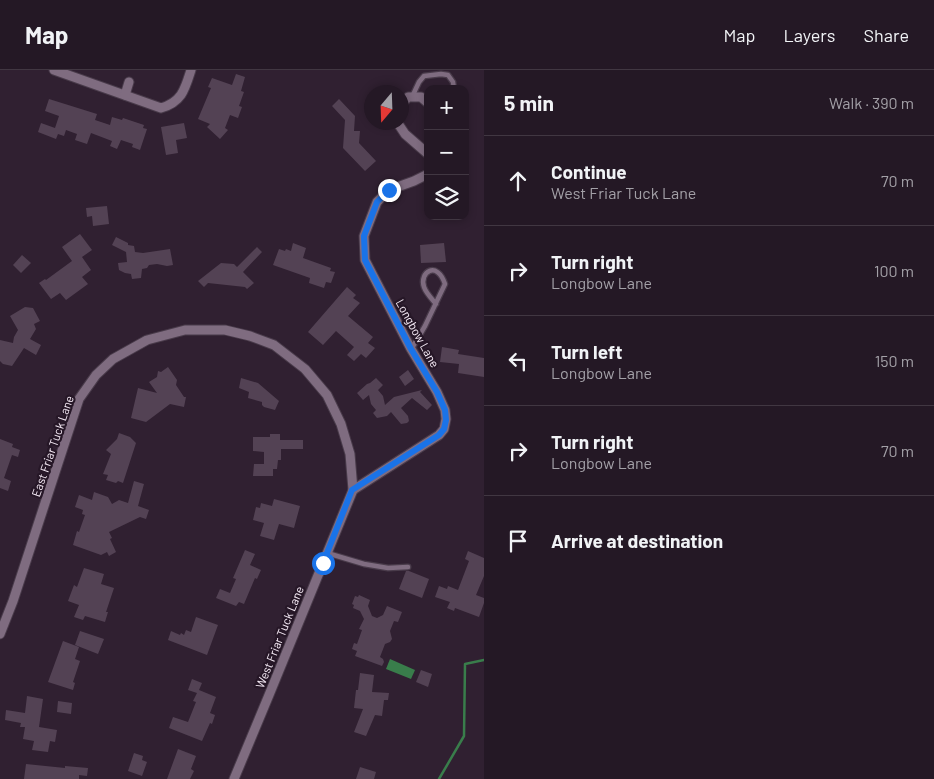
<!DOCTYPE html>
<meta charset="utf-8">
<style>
body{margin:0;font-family:Barlow,sans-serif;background:#302532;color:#f1f3f6}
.controls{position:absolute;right:15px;top:15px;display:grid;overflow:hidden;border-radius:10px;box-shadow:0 2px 8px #0003}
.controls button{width:45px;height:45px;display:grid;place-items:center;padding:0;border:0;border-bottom:1px solid #413742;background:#241825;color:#f1f3f6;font:25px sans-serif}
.compass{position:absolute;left:364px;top:15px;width:45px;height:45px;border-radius:50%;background:#241825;box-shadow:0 2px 8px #0003;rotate:199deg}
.stop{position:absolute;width:15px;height:15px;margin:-11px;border:4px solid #1a73e8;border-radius:50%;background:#fff}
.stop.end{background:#1a73e8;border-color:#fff;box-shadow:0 1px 5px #0008}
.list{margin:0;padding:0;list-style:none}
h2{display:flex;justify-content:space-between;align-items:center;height:65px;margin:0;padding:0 20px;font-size:21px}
h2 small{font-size:16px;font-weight:400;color:#a3a0a7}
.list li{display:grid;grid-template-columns:32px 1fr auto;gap:15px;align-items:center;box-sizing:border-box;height:90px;padding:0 20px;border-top:1px solid #413742}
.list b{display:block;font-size:19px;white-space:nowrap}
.list p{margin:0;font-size:16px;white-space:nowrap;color:#a3a0a7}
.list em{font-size:16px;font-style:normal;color:#a3a0a7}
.icon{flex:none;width:28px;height:28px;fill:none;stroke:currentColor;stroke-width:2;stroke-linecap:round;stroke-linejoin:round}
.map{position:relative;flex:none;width:484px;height:709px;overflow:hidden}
header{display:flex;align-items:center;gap:30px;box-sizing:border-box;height:70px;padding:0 25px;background:#241825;border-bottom:1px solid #413742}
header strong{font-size:24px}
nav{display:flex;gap:28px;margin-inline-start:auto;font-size:18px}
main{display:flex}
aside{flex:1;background:#241825}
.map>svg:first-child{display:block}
</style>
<header>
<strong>Map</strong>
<nav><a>Map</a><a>Layers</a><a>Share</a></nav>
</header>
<main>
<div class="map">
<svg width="484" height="709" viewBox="0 0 484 709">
<rect width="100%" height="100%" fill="#302031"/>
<polygon fill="#397d4b" points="390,589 415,600 411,609 386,599"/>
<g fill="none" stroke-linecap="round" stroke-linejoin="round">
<polyline stroke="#397d4b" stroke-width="2.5" points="439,709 464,666 465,594 484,590"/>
</g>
<g fill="#534254">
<polygon points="236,4 245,7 241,21 244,22 239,36 242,37 238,48 230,45 225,58 228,60 220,69 207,57 210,54 198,49 211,18 208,17 212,8 232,15"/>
<polygon points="49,29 97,44 95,50 110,55 112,47 122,50 123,48 144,55 143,58 147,59 140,80 132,77 133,74 121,70 117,79 110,76 112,71 91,63 87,74 75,70 77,64 66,60 64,66 58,64 56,69 38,62 41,53 55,58 59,46 45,41"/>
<polygon points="339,29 355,46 354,61 360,61 359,73 376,91 365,101 343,78 345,50 332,36"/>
<polygon points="184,53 187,68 176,70 178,83 166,85 161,57"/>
<polygon points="107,136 109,154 93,156 92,146 87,147 86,138"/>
<polygon points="80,164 92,180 82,187 91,200 82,207 88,214 66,230 60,223 51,229 39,213 45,209 46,210 72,191 62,177"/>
<polygon points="116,167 128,173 128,175 134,176 135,182 143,183 170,179 173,195 167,196 157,194 149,195 147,198 142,199 141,208 132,209 131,204 125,203 119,200 118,193 127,192 126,182 112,175"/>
<polygon points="293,173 306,178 303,188 331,198 330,201 335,202 331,213 326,212 324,218 309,213 310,208 273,195 279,179 285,181 286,179 291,181"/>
<polygon points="444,173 446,192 421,193 420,175"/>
<polygon points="257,177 262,182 243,202 254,213 247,219 245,217 208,213 204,217 198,211 221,193 234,194 237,197"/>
<polygon points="22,185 31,193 21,203 13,195"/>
<polygon points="347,217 356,225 353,228 360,233 348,246 373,267 368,273 375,278 366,288 361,284 354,291 347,285 354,277 336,261 323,275 308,262"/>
<polygon points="25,237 33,238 40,251 34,254 36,259 30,269 41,275 36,285 24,278 12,296 3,294 0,291 0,270 13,273 14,267 18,260 10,246"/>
<polygon points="442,277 459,280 458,284 484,288 484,307 458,303 459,294 440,292"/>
<polygon points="168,297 177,310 176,315 184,327 186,327 184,337 170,334 146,352 131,348 138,318 157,323 149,312 157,307 158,301 161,302"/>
<polygon points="408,300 414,309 405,316 399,307"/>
<polygon points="241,308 258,313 279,331 275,340 264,337 262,335 262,332 248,328 249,322 239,318"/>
<polygon points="376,308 383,315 378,320 383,326 385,335 394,327 422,320 420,322 432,335 427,340 412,328 401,338 408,346 409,351 407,353 401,354 391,342 387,346 377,348 373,343 376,340 371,334 369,325 363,330 357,323 367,314 370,313"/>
<polygon points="119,363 130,367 136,373 123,413 118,411 116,413 106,410 108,405 103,404 111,384 106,380 117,369"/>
<polygon points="270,364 280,364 280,370 303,370 303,379 281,379 281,390 278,390 277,399 273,399 273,406 253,406 254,394 264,394 264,382 253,381 253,367 270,367"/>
<polygon points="0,369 13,374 12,377 20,380 18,387 12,385 4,408 11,411 8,421 0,418"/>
<polygon points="134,411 144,414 138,436 149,440 146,449 140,447 109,462 112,468 110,469 116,482 109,486 107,482 101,485 73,475 77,461 79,462 85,445 82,444 83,440 75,437 79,425 92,430 94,422 108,427 112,434 119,430 128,433"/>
<polygon points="274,429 300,436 294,458 279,454 274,470 260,466 264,453 253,450 256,437 260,438 261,433 272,436"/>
<polygon points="245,480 255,484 250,495 261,500 257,509 255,508 244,534 239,532 236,536 216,528 220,519 230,523 236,509 233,508"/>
<polygon points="468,481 484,488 484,506 476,525 484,528 484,533 479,547 455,538 454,541 447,538 450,532 435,527 439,516 447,519 448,516 458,520 469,491 465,489"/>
<polygon points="84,498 104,504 101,514 114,518 106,542 108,542 105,552 85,546 83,550 74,547 79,535 68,531 74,515 77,517"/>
<polygon points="406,501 409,501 429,509 422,528 399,519"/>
<polygon points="359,525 370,530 368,536 372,546 377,548 383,545 387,536 402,542 398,552 394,551 390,561 392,569 390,572 385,574 380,587 383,589 384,592 382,596 355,586 357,581 352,579 354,573 357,574 362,560 359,559 364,549 360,541 353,538 354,535 352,534 355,526 358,527"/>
<polygon points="196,547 218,555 207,585 168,570 171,561 180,565 181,563 184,565 186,560 191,562"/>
<polygon points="80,561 104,569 98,584 75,575"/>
<polygon points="63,571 79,577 75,589 80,591 73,612 75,613 73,620 48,612"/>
<polygon points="421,600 432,604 428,617 416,612"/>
<polygon points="360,603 374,605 372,622 389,623 388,630 384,630 382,646 375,645 366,666 354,662 363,639 354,638 356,620 358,620"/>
<polygon points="192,609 202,613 199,620 216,627 210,643 215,645 212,654 210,653 202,671 169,658 173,647 188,652 196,632 193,631 197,623 188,620"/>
<polygon points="27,626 43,629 39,657 57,660 55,672 50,671 48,682 32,680 34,671 23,669 25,657 20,657 21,653 5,650 6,640 25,643"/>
<polygon points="58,631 72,633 71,644 57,642"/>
<polygon points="178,679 196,686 191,699 194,701 190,709 167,709"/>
<polygon points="134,683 143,686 142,690 147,692 142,706 128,701"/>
<polygon points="26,694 65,698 65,696 88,698 87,706 79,705 79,709 24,709"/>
<polygon points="360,697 376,702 374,709 356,709"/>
</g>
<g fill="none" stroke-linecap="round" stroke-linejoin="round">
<g stroke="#493b4a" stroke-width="7">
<g id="service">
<polyline points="412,27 419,12 424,6 441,4 448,5 453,12 454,19"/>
<path d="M412,278l13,-22 20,-42c-8,-24 -26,-12 -21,3 2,6 8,12 12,17"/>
<polyline points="327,483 364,494 388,498 408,497"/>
</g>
</g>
<g stroke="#493b4a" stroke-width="11">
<g id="minor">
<path d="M54,0l107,38c21,-6 24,-19 30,-38"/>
<polyline points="125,25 129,12"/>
<polyline points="402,34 408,27 421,27 428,33"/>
<polyline points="397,52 405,64 428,84"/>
<polyline points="353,420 439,365 444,359 446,349 445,340 437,322 411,279 365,190 364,166 377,132 389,120 414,111 428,104"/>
<polyline points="0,564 13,531 79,329 96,305 113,289 147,270 185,260 225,260 250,266 274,275 305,299 327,325 341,354 350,384 353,420 269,625 234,709"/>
</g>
</g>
<use href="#service" stroke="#7f6c80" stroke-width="4.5"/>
<use href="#minor" stroke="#7f6c80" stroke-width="9"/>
</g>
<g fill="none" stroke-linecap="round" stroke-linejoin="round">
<polyline stroke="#1a73e8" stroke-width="6" points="323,493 352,420 439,365 444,359 446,350 445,340 437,322 411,279 365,190 364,166 377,132 389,120"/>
</g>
<g text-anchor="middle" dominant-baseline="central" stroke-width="4.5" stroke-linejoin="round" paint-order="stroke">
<g font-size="12" fill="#f7ecf7" stroke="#261727">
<text transform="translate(418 263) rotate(61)">Longbow Lane</text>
<text transform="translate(52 376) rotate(-71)">East Friar Tuck Lane</text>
<text transform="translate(279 567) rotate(-68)">West Friar Tuck Lane</text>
</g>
</g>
</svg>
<div class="controls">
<button>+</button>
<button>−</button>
<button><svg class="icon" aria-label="layers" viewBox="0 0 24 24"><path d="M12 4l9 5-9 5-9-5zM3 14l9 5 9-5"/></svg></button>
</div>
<svg class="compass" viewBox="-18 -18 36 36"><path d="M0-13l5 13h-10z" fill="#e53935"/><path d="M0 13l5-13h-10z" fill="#a3a0a7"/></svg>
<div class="stop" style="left:323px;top:493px"></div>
<div class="stop end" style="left:389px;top:120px"></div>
</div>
<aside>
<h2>5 min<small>Walk · 390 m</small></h2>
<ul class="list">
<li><svg class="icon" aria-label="ahead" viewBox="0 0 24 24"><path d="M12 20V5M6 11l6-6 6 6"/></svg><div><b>Continue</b><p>West Friar Tuck Lane</p></div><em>70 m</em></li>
<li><svg class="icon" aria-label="right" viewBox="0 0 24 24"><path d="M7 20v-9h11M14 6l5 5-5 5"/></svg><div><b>Turn right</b><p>Longbow Lane</p></div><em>100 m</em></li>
<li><svg class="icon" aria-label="left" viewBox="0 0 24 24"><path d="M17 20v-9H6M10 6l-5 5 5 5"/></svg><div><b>Turn left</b><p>Longbow Lane</p></div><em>150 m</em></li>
<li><svg class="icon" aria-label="right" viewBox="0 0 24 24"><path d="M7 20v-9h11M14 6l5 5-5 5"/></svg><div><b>Turn right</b><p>Longbow Lane</p></div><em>70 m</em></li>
<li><svg class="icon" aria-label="arrive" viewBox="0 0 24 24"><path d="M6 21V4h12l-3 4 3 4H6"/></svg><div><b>Arrive at destination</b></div></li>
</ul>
</aside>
</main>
